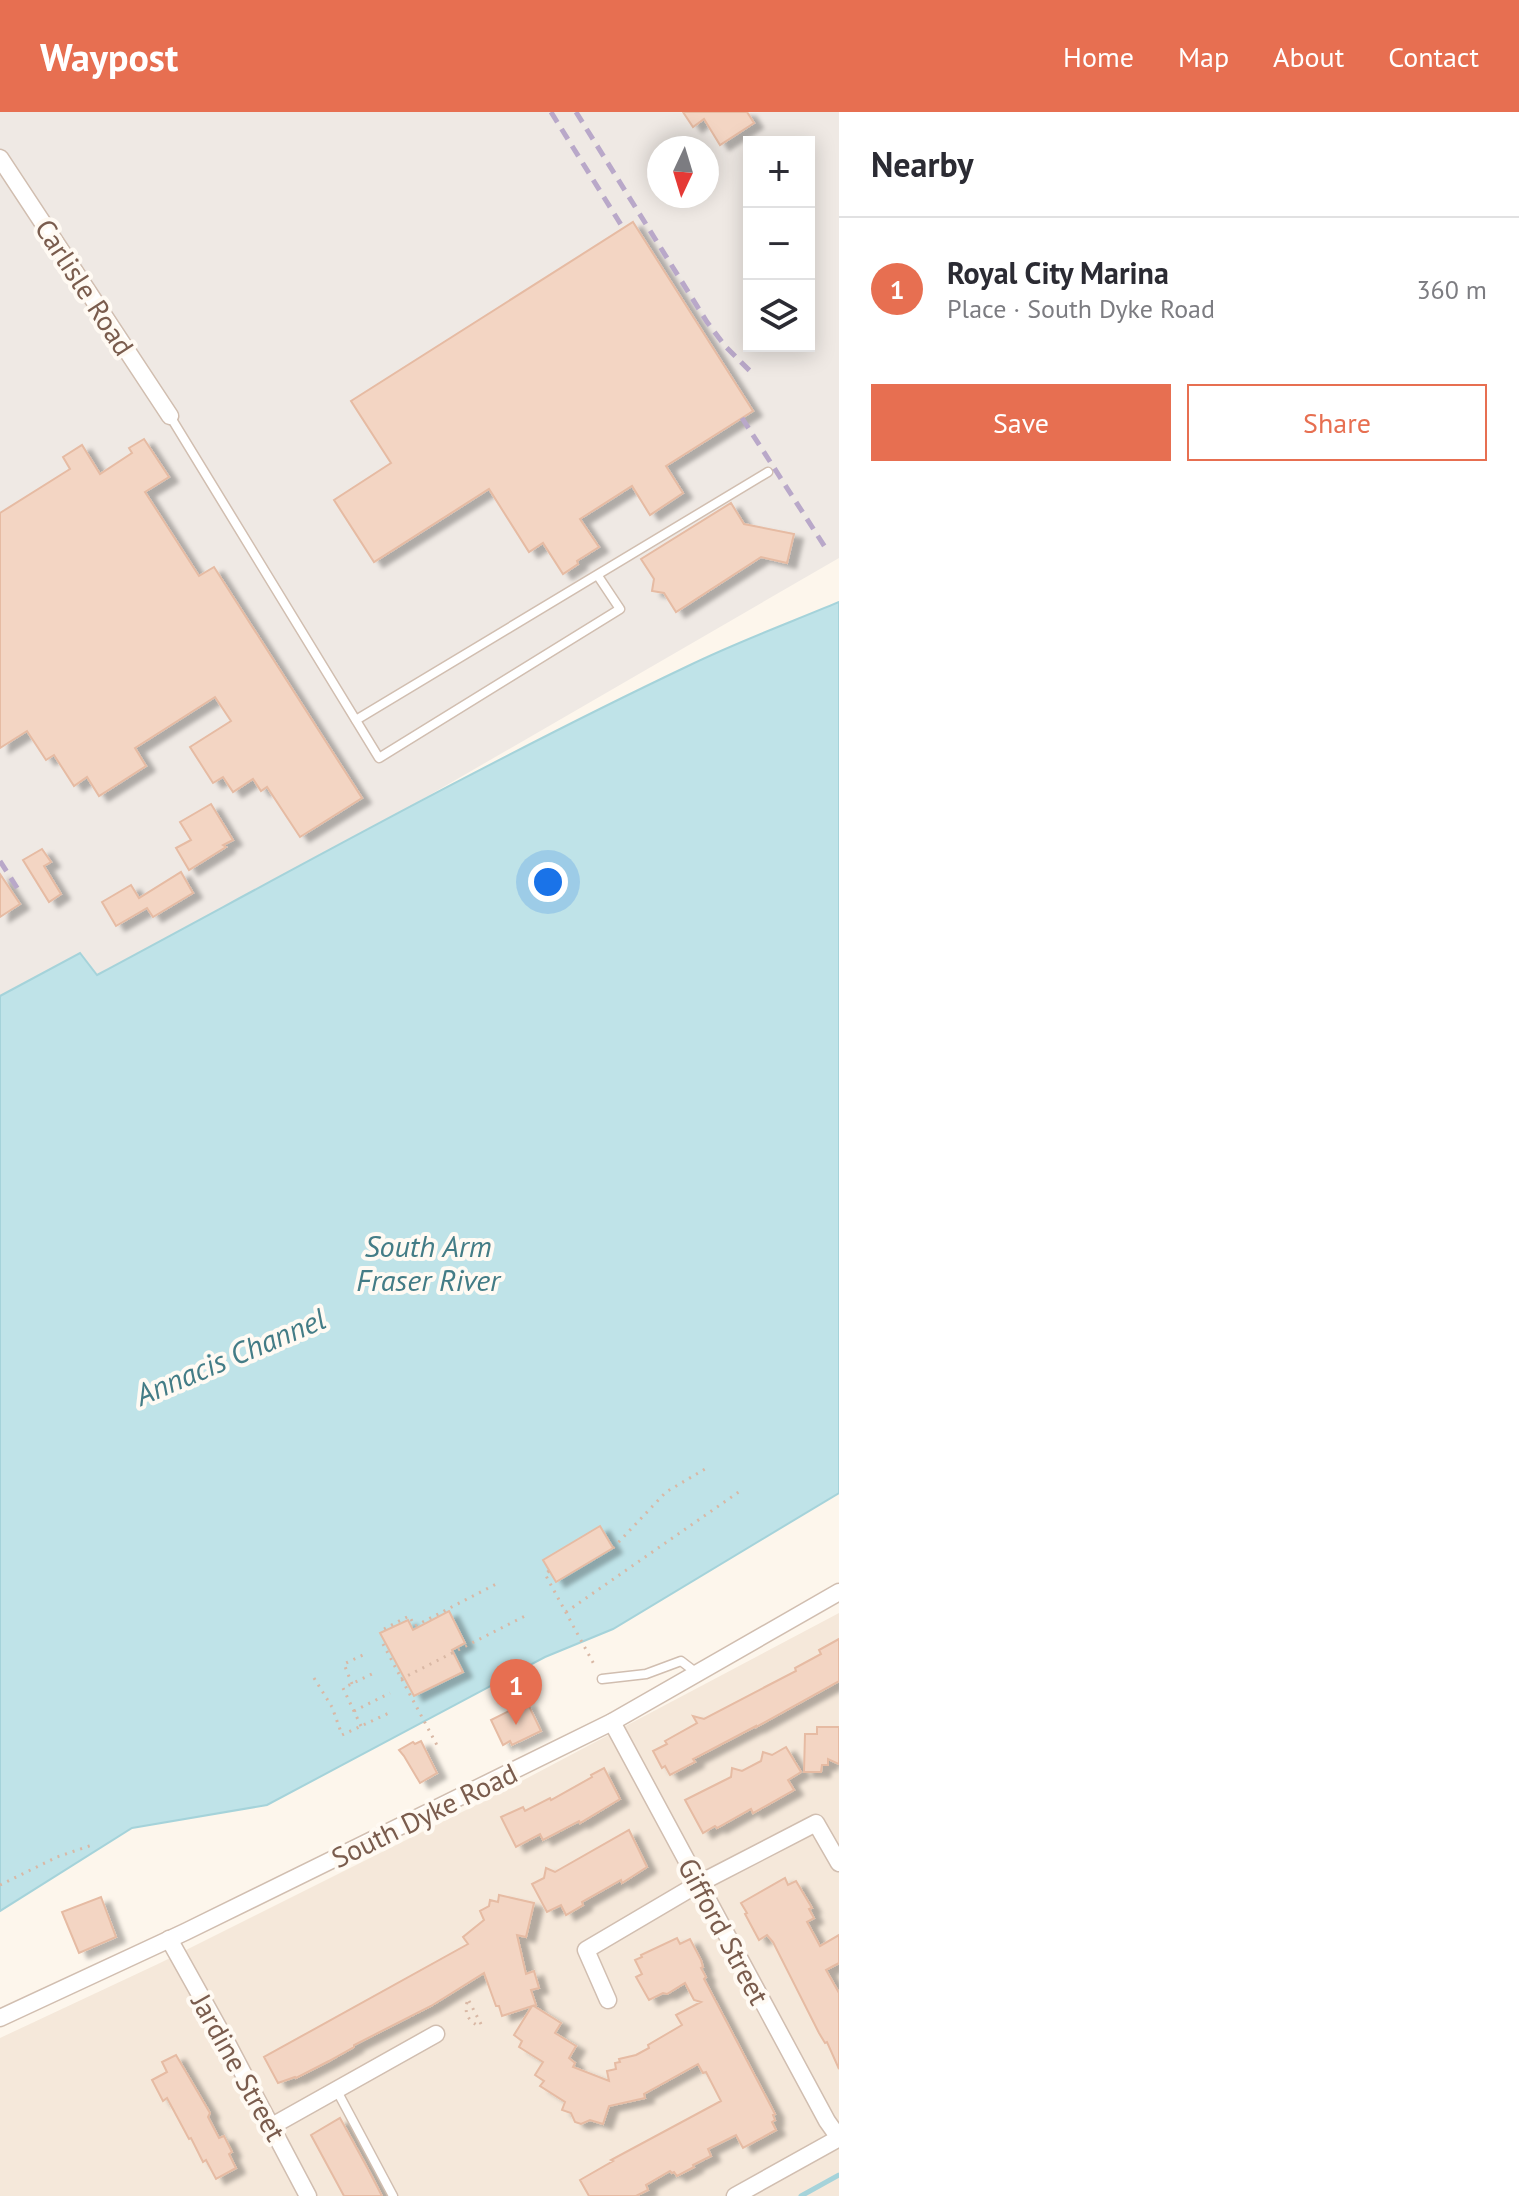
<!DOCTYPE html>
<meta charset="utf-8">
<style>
body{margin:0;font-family:"PT Sans",sans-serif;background:#f7f7f7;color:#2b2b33}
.controls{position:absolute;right:24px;top:24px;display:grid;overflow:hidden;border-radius:0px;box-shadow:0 4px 20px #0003}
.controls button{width:72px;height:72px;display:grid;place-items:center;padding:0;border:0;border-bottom:2px solid #e1e1e2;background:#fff;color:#2b2b33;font:40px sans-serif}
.compass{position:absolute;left:647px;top:24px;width:72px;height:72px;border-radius:50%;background:#fff;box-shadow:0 4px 20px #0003;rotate:184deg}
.you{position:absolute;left:548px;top:770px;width:28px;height:28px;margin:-20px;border:6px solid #fff;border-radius:50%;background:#1a73e8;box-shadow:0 0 0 12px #1a73e833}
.badge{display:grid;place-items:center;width:52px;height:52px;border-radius:50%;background:#e76f51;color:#fff;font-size:26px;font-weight:700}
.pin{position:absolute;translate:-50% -66px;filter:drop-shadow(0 2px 4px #0008)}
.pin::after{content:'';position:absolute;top:42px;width:28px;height:24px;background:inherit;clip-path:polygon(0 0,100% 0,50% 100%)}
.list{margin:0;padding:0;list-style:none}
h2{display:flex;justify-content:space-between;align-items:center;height:104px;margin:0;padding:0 32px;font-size:34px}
h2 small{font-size:26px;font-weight:400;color:#7c7c81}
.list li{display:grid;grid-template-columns:52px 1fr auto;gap:24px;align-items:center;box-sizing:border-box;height:144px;padding:0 32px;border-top:2px solid #e1e1e2}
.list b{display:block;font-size:30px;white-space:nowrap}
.list p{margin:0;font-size:26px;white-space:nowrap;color:#7c7c81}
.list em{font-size:26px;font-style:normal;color:#7c7c81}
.actions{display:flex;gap:16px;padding:24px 32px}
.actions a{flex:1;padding:18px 0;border:2px solid #e76f51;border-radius:0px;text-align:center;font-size:28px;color:#e76f51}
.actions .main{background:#e76f51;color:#fff}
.icon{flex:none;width:44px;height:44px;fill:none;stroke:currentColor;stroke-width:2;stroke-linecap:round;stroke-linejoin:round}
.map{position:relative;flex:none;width:839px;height:2084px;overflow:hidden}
header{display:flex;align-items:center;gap:48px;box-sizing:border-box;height:112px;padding:0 40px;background:#e76f51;color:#fff}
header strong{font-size:38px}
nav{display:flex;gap:44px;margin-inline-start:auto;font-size:28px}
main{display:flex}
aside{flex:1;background:#fff}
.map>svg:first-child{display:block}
</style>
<header>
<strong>Waypost</strong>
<nav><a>Home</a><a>Map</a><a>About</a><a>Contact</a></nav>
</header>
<main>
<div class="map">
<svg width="839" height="2084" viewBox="0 0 839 2084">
<defs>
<filter id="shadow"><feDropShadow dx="9" dy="5" stdDeviation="2" flood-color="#0004"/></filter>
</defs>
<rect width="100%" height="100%" fill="#fdf6ec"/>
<polygon fill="#f5e8da" points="839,1501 839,2084 0,2084 0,1926 160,1851 482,1690"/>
<path fill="#efe9e4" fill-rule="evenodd" d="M0,0h839v446l-437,253 -305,164 -17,-22 -80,43zM749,30h60v204h-60zM659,36h48v48h-48z"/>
<path fill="#bfe3e8" stroke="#a5d3da" stroke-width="2" d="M839,490v891l-226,136 -68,28 -278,148 -135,23 -132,83v-915l80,-43 17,22c196,-105 391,-214 591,-309 49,-24 101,-43 151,-64z"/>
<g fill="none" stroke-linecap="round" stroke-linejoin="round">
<polyline stroke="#a5d3da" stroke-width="5" points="801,2084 839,2063"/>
</g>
<g fill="#f3d5c3" stroke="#e6bba3" stroke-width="2" filter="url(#shadow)">
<polygon points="683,0 747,0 754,11 720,33 704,7 693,15"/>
<polygon points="633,110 753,299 666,354 683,381 650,403 632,374 580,407 599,435 577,449 578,452 563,462 543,431 529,440 489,377 374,450 334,388 391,351 351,289"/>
<polygon points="144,327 169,365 145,380 199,464 214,455 362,686 300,725 267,675 261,679 253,667 233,680 223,665 213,671 190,635 231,609 215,585 135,636 146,654 99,684 87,665 74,674 54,643 46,648 27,619 0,636 0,401 70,357 63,345 82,333 100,362 132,341 129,336"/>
<polygon points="731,391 744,412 794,422 787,451 761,445 676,500 664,481 652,479 654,467 641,447"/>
<polygon points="211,692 233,728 223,733 226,735 189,758 176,736 191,728 180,710"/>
<polygon points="42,737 51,750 44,754 61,782 49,790 23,748"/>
<polygon points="181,760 193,781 153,805 147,796 116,814 102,790 131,773 139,786"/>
<polygon points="0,762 20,792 0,805"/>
<polygon points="600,1414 613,1436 556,1470 543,1448"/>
<polygon points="449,1499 465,1531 452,1538 463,1560 414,1584 380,1521 408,1508 413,1518"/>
<polygon points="839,1527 839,1569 756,1615 756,1614 693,1647 695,1650 670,1663 665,1654 662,1656 653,1639 667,1632 665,1629 697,1611 693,1604 704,1607 765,1575 796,1559 795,1556 821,1542 819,1538"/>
<polygon points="527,1590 541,1619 512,1633 510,1629 503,1633 491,1608"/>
<polygon points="817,1615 839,1615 839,1652 828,1647 828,1653 822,1653 821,1660 804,1660 805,1622 817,1622"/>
<polygon points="421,1629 437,1661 420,1671 404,1644 399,1638 413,1630 415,1632"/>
<polygon points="786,1635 801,1660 788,1668 794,1678 753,1701 751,1697 717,1716 715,1714 703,1721 685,1688 731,1665 732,1656 742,1659 761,1649 763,1640 772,1643"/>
<polygon points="604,1656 620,1687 580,1711 579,1709 543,1728 540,1722 516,1735 501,1705 523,1695 525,1699 550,1686 551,1688 592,1665 591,1663"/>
<polygon points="629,1718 647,1755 622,1771 621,1768 582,1790 583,1793 566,1803 561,1793 547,1800 532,1772 544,1766 546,1756 555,1760"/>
<polygon points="785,1766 788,1773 796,1769 812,1796 809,1797 814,1806 807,1810 820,1834 839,1823 839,1851 826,1858 839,1881 839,1957 827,1930 825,1931 819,1921 773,1830 767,1823 759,1828 745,1802 747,1801 741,1791"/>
<polygon points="499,1783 534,1791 526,1825 517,1823 526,1862 534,1859 539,1876 531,1878 536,1893 534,1894 561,1911 555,1921 576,1934 569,1946 575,1951 573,1955 609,1969 607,1959 616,1957 615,1951 620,1950 619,1947 636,1943 649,1936 648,1933 682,1913 676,1903 701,1890 694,1888 685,1871 667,1882 663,1881 649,1888 636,1865 642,1862 635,1848 642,1845 641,1843 677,1826 680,1832 690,1827 701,1848 703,1855 701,1856 706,1865 704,1867 775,2002 773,2003 775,2008 772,2010 776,2018 743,2036 736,2023 708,2037 711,2044 693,2053 694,2055 677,2064 674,2060 672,2061 670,2059 646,2073 648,2078 636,2084 589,2084 580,2068 613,2049 611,2048 721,1989 706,1960 703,1961 698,1952 644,1982 645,1986 609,1994 603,2012 590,2008 581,2012 575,2010 571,2001 562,1998 565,1990 540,1974 544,1969 535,1963 543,1950 519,1935 522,1929 514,1923 532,1894 502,1904 499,1894 496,1894 484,1861 431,1894 354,1933 354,1935 329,1949 296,1966 295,1965 278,1971 264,1945 468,1832 463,1825 484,1808 480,1799 489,1794 490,1788 498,1790"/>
<polygon points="101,1785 116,1825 79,1841 62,1800"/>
<polygon points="176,1943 210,2001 208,2005 219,2026 224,2024 232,2040 229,2042 236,2056 216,2067 206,2048 203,2050 191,2026 189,2027 167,1986 163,1989 152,1968 167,1960 162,1950"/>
<polygon points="340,2006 368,2057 382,2084 344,2084 311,2023"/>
</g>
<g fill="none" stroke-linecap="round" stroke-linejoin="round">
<g stroke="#d1beb0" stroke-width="11">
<g id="service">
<polyline points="170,304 379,646 620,497 598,464"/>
<polyline points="356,608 768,360"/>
<polyline points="602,1567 646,1562 681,1549 698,1562"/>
<polyline points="336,1977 393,2084"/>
</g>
</g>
<g stroke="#d1beb0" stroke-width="19">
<g id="minor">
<polyline points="0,46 170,304"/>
<polyline points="612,1610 827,2009 839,2026"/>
<polyline points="169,1827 227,1931 308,2084"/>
<polyline points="608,1888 586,1838 698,1772 816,1711 839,1751"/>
<polyline points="0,1906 185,1820 612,1610 839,1480"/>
<polyline points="272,2014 436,1922"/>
<polyline points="735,2084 839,2026"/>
</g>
</g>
<g stroke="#d9b8a5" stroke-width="3" stroke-dasharray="2 6" stroke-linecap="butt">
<polyline points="613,1436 666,1380 705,1357"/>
<polyline points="549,1459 545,1462 596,1556"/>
<polyline points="566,1500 743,1377"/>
<polyline points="384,1517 409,1504 415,1514 500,1470"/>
<polyline points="383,1532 439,1637"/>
<polyline points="314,1566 332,1595 342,1623 391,1600"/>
<polyline points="401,1567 525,1504"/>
<polyline points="352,1572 344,1552 365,1542"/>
<polyline points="354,1599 390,1581"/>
<polyline points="361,1614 343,1576 376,1560"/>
<polyline points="0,1773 57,1745 92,1733"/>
<polyline points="469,1889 482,1914"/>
<path d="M467,1890c-3,13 2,19 13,25"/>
</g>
<use href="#service" stroke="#fff" stroke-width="8"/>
<use href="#minor" stroke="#fff" stroke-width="16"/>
<g stroke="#b9a8c9" stroke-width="5" stroke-dasharray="12 8" stroke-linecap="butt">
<polyline points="551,0 623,116"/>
<polyline points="576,0 707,210 725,234 755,264"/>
<polyline points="742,306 825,435"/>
<polyline points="0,749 21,782"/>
</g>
</g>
<g text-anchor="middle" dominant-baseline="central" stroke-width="8" stroke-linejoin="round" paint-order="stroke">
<g font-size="28" fill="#7a5c4d" stroke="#fffaf3">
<text transform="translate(85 175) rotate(57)">Carlisle Road</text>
<text transform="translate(424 1703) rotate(-26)">South Dyke Road</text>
<text transform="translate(724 1819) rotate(62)">Gifford Street</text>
<text transform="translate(239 1955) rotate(61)">Jardine Street</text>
</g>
<g font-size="30" font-style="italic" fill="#437c86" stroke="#fffaf3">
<text x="428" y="1133">South Arm<tspan x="428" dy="34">Fraser River</tspan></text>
<text transform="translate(230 1244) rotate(-23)">Annacis Channel</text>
</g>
</g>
</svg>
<div class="controls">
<button>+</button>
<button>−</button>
<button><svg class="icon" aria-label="layers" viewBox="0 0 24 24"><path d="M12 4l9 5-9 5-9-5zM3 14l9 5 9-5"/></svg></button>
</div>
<svg class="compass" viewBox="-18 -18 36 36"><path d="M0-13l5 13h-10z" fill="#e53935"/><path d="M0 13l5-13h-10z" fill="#7c7c81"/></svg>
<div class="you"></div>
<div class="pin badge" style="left:516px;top:1613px">1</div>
</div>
<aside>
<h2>Nearby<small></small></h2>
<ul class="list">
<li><span class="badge">1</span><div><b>Royal City Marina</b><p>Place · South Dyke Road</p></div><em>360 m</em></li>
</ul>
<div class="actions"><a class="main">Save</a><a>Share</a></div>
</aside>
</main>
